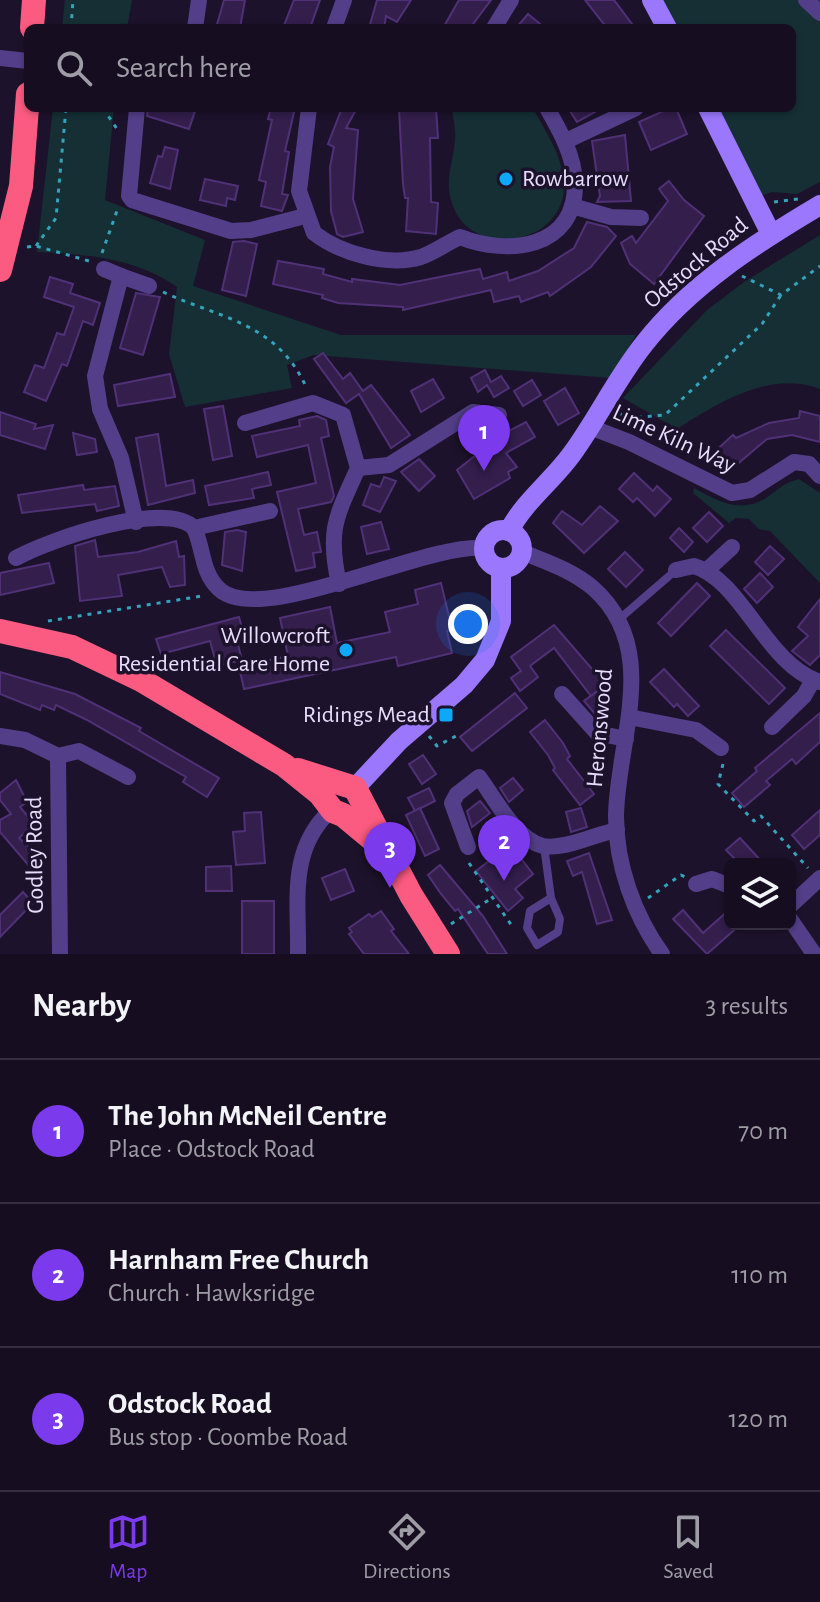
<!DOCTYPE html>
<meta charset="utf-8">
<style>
body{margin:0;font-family:"Alegreya Sans",sans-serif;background:#1f1729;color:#f1f3f6}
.controls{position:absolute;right:24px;bottom:24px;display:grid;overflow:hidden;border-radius:12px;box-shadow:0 2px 6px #0004}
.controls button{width:72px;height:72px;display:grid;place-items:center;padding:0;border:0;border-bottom:2px solid #352e3e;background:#160e20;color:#f1f3f6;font:40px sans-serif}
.you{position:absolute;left:468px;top:624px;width:28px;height:28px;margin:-20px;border:6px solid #fff;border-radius:50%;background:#1a73e8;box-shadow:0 0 0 12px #1a73e833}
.badge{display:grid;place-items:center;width:52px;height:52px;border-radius:50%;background:#7c3aed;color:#fff;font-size:26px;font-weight:700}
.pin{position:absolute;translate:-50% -66px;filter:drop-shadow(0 2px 4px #0008)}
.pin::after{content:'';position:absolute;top:42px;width:28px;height:24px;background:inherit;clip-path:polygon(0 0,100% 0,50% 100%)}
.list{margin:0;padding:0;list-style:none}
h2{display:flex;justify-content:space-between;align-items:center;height:104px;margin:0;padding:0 32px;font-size:34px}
h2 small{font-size:26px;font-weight:400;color:#9e9ca5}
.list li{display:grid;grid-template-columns:52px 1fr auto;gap:24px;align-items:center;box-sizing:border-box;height:144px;padding:0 32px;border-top:2px solid #352e3e}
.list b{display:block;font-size:30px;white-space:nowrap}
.list p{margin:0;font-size:26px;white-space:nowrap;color:#9e9ca5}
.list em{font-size:26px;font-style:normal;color:#9e9ca5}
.icon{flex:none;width:44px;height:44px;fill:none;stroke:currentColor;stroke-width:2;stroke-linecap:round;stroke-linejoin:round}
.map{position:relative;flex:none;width:820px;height:954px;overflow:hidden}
.search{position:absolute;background:#160e20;box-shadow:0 2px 6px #0004;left:24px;right:24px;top:24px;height:88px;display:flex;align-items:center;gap:20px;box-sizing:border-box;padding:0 28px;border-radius:12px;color:#9e9ca5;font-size:30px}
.sheet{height:536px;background:#160e20}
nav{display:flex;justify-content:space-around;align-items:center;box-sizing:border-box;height:112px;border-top:2px solid #352e3e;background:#160e20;font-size:22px;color:#9e9ca5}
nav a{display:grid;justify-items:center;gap:4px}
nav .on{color:#7c3aed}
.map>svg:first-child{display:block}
</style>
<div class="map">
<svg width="820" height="954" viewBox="0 0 820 954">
<rect width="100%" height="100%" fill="#1d122b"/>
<g fill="#152f35">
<polygon points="65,0 132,0 127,28 62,28"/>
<polygon points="662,0 820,0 820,182 797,194 772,192 760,196 716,108 792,108 792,28 676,28"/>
<path d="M53,108h61l-9,92 100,40 -12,46 148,49h295l-25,43 -297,-23 -27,10 5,23 -107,19 -16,-53 8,-67c-41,-29 -92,-33 -140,-35z"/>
<path d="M452,108h81c13,25 32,51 31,80 -2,57 -91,72 -111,18 -10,-26 1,-44 2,-67 1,-10 -2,-21 -3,-31z"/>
<path d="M820,235v154c-51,-19 -102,14 -143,40l-54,-31 84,-88 37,-28z"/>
<path d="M799,479l21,14v90l-50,-52 -11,-2 -10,-10 -13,-1 -7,5 -36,-30 1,-5c23,13 47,26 72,10 14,-9 15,-14 33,-19z"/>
</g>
<g fill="#331e4c" stroke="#503177" stroke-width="2">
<polygon points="224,0 245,0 240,28 216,28"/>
<polygon points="294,0 320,0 310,28 283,28"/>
<polygon points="377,0 411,0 397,22 386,16 384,28 369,28"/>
<polygon points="459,0 491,0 470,28 443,28"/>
<polygon points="585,0 614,0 635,28 607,28"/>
<polygon points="528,14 545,28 516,28"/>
<polygon points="148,108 196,108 189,129 147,116"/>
<polygon points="271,108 295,108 285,151 289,152 282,194 288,195 282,211 261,206 266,182 259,180 272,120 268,119"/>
<polygon points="342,108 357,108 346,128 358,130 353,199 363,232 343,237 337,234 331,211 330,167 334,147 328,144"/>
<polygon points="436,108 438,138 430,138 431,202 438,203 436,234 406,231 408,198 405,198 403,184 399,109"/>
<polygon points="568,108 602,108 577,122"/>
<polygon points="670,108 676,108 687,134 651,150 639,122"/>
<polygon points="625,135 631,201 597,202 600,196 592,141"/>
<polygon points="165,147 178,150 170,189 150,183 158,156 162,157"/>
<polygon points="205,179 238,186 235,200 227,198 226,206 200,200"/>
<polygon points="669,181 684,200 704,216 654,284 630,264 621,243 632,236 636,243 668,201 659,189"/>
<polygon points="587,222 607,227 616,236 591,267 550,296 548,292 521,302 519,296 494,302 491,290 403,310 403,307 338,303 322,298 323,295 273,284 278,261 324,269 323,274 352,282 352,279 400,285 480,269 483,279 507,272 509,281 538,271 574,248"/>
<polygon points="244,241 257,244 246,296 222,290 233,242"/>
<polygon points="50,277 73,284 70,293 100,303 93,325 83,321 67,366 62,364 46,401 24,392 35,365 44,368 57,333 64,335 74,307 44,297"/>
<polygon points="136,293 160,297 143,355 120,348"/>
<polygon points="323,353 343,379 350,373 363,391 371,385 410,435 391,448 359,394 346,403 314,359"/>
<polygon points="485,370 491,382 501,376 509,388 494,397 487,385 478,392 471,378"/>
<polygon points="170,374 175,397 118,406 114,385"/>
<polygon points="433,379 444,398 421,412 411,391"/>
<polygon points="532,380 541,395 523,406 514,391"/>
<polygon points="565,388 579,413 558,425 544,401"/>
<polygon points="223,406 232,456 213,460 204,409"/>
<polygon points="800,411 820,416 820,442 792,435 767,439 728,472 712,454 733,435 736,438 769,423 799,418"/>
<polygon points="0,412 36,424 34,429 53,425 45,449 0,435"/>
<polygon points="317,416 326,420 329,436 321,438 334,496 331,502 298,509 304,535 317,532 321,552 313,553 315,567 296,571 277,492 316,483 308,445 257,457 252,436 300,426 299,420"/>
<polygon points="526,422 535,437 506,453 517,467 508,472 510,478 474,499 457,470 476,455 465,438 490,425 503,425 507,432"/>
<polygon points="73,433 95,439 97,452 77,455"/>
<polygon points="158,434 166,486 193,480 195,493 148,505 136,438"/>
<polygon points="419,459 435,476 419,491 401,472"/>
<polygon points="268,472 271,485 252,489 254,498 209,505 205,486"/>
<polygon points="634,473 653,491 657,486 671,499 655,516 637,498 633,502 619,489"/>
<polygon points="384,477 396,481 380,512 363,505 371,484 380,487"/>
<polygon points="83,485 84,490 115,486 119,506 97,511 95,504 22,513 18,495"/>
<polygon points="600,506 618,521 584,553 553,523 562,511 582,525"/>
<polygon points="709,512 723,526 707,542 693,528"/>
<polygon points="381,522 389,549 367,554 361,527"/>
<polygon points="679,528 693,542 684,552 670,538"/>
<polygon points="237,530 246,532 242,571 222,565 225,532"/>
<polygon points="95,540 98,557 138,552 176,541 179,557 184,556 185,585 170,587 162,567 118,575 122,596 80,601 75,546"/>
<polygon points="770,546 784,559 768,575 755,562"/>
<polygon points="625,552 643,570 626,587 608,569"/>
<polygon points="49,563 54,583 0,595 0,573"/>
<polygon points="760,573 773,587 757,603 744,589"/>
<polygon points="441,583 452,629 447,631 452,653 398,666 396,657 244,689 239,667 288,656 280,618 330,607 337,643 390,632 385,612 418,604 415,590"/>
<polygon points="697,583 710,596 671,636 658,623"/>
<polygon points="820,599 820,655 810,665 792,651 808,636 798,627"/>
<polygon points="239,617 244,635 236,637 242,660 217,666 210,641 161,654 156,639"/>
<polygon points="554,625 606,685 591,696 554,648 530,666 538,677 520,691 511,678 521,671 511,657"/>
<polygon points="726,630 785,688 769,704 710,646"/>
<polygon points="664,669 699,706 688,716 677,704 674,707 650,682"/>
<polygon points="0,672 75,694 141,728 139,731 219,778 207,797 183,782 186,777 87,720 56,705 54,710 42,705 40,710 0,694"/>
<polygon points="599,690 610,704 596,715 584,701"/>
<polygon points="515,693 527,708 472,751 460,737"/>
<polygon points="820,713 820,742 796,764 792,759 766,781 770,785 744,807 732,793 757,771 755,768"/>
<polygon points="545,720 563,743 570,756 567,759 594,794 580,805 553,770 555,768 548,755 530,732"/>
<polygon points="423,755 436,774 422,784 409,764"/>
<polygon points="513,778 523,790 509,802 500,788"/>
<polygon points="16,780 27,802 20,807 34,824 19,838 39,856 30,867 0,832 0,820 11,814 0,800 0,793"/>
<polygon points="429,788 435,801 415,811 408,798"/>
<polygon points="480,801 490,813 472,827 467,811"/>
<polygon points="420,808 439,849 425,856 406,815"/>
<polygon points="581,808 587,827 571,832 566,812"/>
<polygon points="820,810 820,835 804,849 792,835"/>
<polygon points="261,812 265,863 236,865 233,832 245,831 244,813"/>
<polygon points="740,838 764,864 739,864 734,858 726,850"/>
<polygon points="516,852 533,874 515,889 523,898 508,911 476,871 493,858 499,866"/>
<polygon points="589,853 612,920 597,924 582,872 573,876 567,861"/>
<polygon points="440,865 483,916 507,954 488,954 458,909 455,911 441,894 428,875"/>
<polygon points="231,866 232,891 206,891 206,867"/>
<polygon points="345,869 354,891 331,900 322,878"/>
<polygon points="23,892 33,903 0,937 0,915"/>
<rect x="242" y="901" width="32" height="53"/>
<polygon points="730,909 730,924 741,924 707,954 673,919 683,910 703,933"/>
<polygon points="381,911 394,929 391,931 409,954 364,954 349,934 352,932 349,928 369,914 372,917"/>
</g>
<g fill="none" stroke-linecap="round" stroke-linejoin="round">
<g stroke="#34a3bb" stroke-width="3" stroke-dasharray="4 6" stroke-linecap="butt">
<polyline points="71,28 73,0"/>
<polyline points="103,108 119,132"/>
<polyline points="774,202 798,199"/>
<polyline points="736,236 740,228 737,208"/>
<polyline points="36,246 56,218 66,108"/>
<polyline points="27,247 36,246 89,261"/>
<polyline points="102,253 118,208"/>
<polyline points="742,276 781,295 820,266"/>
<path d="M163,292c59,27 115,31 144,97"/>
<polyline points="619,413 629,418 665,415 762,324 781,295"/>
<polyline points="48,621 202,596"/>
<polyline points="429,736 437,746 456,736"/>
<polyline points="723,764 718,784 754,821 761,816 808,868"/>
<polyline points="469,863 514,929"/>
<polyline points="648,898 681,875 685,877"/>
<polyline points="451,924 492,898"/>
</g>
<g stroke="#533e89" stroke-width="8">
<polyline points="617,621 676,570"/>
<polyline points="544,846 551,898 530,911 527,928 537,945 558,932 560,919 551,898"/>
</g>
<g stroke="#533e89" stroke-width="16">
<polyline points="806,0 820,13"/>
<polyline points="195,28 199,0"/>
<polyline points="334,28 344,0"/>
<polyline points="494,28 511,0"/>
<polyline points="0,58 28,61"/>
<polyline points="137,108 129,196 132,200 231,231 251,230 305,216"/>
<path d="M309,108l-10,83 15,42c26,20 73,34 107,24 12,-4 26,-14 39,-20 48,19 116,12 115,-54 -1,-28 -15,-52 -28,-75"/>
<polyline points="566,141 636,108"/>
<polyline points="572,206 611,217 641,218"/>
<polyline points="104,269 121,276"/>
<path d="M245,423l68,-20 30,12 15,53c-22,49 -31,62 -19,116"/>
<polyline points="590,427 629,442 732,493 750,490 794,462 809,464 820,476"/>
<polyline points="358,468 389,465 473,412 499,415"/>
<polyline points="136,522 121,458 100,409 95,376 121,276 149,286"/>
<polyline points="194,528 270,511"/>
<path d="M522,552c24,10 50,18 71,36 69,61 24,152 23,228 0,49 18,99 46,138"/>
<path d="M16,558c32,-18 150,-59 178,-30 10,21 7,44 25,61 41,39 207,-47 266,-41"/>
<path d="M676,570l18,-4c48,14 72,99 126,116"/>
<polyline points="706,571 732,547"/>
<polyline points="562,694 597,733 626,739"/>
<polyline points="629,717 696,730 721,748"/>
<polyline points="772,727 804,696 813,680"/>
<polyline points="0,736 25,740 58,756 79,751 128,777"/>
<polyline points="58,756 60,954"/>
<path d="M468,847l-16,-44 5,-9 22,-17c15,20 37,63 64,69 22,4 52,-12 74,-16"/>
<polyline points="696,884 712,879 730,886"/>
<polyline points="790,906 820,878"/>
<polyline points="790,919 814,954"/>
<path d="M298,954c1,-54 -10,-104 33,-144"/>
</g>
<g stroke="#9a77fc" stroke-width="20">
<polyline points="652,0 667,28"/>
<polyline points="708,108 771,234"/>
<circle cx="503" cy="549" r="19"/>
<path d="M509,531c16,-31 45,-51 65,-80 25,-35 43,-73 70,-107 46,-59 112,-101 176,-139"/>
<polyline points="355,788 399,741 464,685 485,660 501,621 501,568"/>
</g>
<g stroke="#fb5b81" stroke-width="24">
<polyline points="32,28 34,0"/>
<polyline points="0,270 21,186 28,94"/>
<polyline points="0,631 72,647 141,680 284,765 320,794 333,811 343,815 390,854"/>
<polyline points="298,770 355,788 411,895 448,954"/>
</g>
</g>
<g fill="#0ea8f9" stroke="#1d122b" stroke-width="3">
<circle cx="506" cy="179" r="8"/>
<circle cx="346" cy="650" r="8"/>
<rect x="438" y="707" width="16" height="16" rx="4"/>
</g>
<g text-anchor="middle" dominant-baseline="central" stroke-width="7" stroke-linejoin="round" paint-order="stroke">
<g font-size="24" fill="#e9ddfe" stroke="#1d122b" text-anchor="end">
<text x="522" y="179" text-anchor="start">Rowbarrow</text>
<text x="330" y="636">Willowcroft<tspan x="330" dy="28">Residential Care Home</tspan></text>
<text x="430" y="715">Ridings Mead</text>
</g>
<g font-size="24" fill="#e9ddfe" stroke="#1d122b">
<text transform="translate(696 263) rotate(-40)">Odstock Road</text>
<text transform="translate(674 439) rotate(25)">Lime Kiln Way</text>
<text transform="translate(600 728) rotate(-85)">Heronswood</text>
<text transform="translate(35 855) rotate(-91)">Godley Road</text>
</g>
</g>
</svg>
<div class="controls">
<button><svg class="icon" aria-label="layers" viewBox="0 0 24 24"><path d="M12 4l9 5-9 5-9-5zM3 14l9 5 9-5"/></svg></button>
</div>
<div class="you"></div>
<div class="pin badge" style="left:484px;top:471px">1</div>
<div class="pin badge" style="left:504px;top:881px">2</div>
<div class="pin badge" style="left:390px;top:888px">3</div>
<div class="search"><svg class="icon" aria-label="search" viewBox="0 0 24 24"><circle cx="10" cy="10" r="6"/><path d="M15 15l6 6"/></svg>Search here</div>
</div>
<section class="sheet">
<h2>Nearby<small>3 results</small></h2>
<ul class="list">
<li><span class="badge">1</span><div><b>The John McNeil Centre</b><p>Place · Odstock Road</p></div><em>70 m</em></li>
<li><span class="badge">2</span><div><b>Harnham Free Church</b><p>Church · Hawksridge</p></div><em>110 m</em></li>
<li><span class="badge">3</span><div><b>Odstock Road</b><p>Bus stop · Coombe Road</p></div><em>120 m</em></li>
</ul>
</section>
<nav>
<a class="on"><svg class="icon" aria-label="map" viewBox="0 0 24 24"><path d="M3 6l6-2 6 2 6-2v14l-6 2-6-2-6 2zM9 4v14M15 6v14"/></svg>Map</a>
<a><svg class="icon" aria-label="directions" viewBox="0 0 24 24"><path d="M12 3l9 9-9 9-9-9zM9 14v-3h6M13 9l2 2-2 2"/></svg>Directions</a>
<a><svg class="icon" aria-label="saved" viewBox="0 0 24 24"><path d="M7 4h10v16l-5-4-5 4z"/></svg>Saved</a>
</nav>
